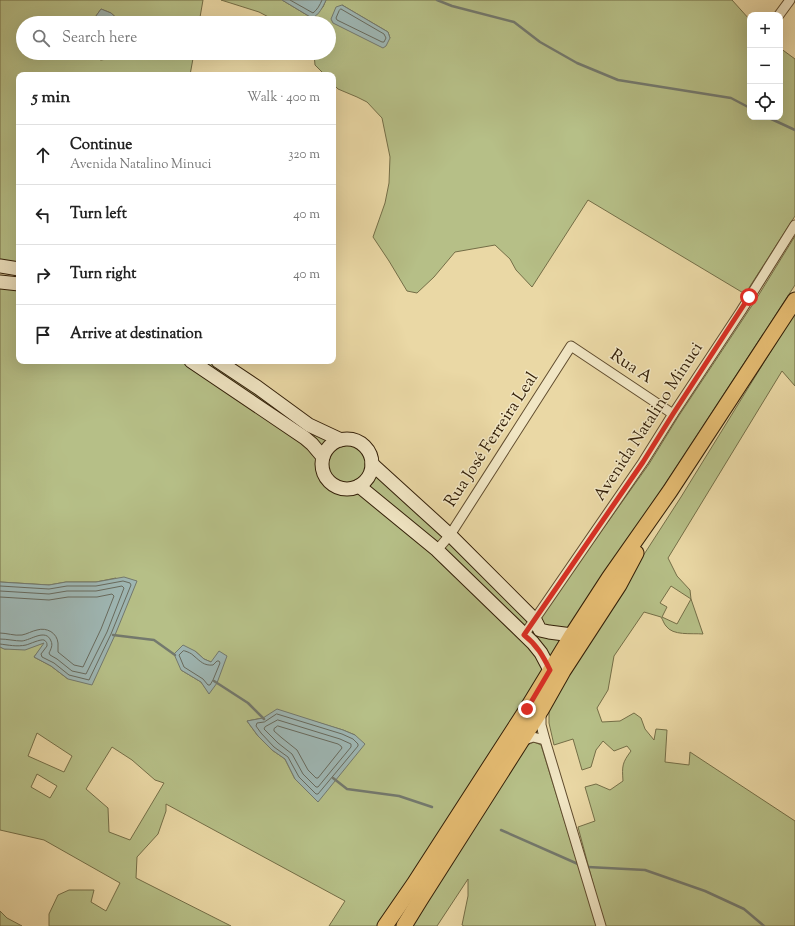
<!DOCTYPE html>
<meta charset="utf-8">
<style>
body{margin:0;font-family:"Sorts Mill Goudy",serif;background:#f6f6f6;color:#222}
.controls{position:absolute;right:12px;top:12px;display:grid;overflow:hidden;border-radius:8px;box-shadow:0 4px 16px #0002}
.controls button{width:36px;height:36px;display:grid;place-items:center;padding:0;border:0;border-bottom:1px solid #e0e0e0;background:#fff;color:#222;font:20px sans-serif}
.stop{position:absolute;width:12px;height:12px;margin:-9px;border:3px solid #d93025;border-radius:50%;background:#fff}
.stop.end{background:#d93025;border-color:#fff;box-shadow:0 1px 4px #0008}
.list{margin:0;padding:0;list-style:none}
h2{display:flex;justify-content:space-between;align-items:center;height:52px;margin:0;padding:0 16px;font-size:17px}
h2 small{font-size:13px;font-weight:400;color:#767676}
.list li{display:grid;grid-template-columns:26px 1fr auto;gap:12px;align-items:center;box-sizing:border-box;height:60px;padding:0 16px;border-top:1px solid #e0e0e0}
.list b{display:block;font-size:15px;white-space:nowrap}
.list p{margin:0;font-size:13px;white-space:nowrap;color:#767676}
.list em{font-size:13px;font-style:normal;color:#767676}
.icon{flex:none;width:22px;height:22px;fill:none;stroke:currentColor;stroke-width:2;stroke-linecap:round;stroke-linejoin:round}
.map{position:relative;flex:none;width:795px;height:926px;overflow:hidden}
.search{position:absolute;background:#fff;box-shadow:0 4px 16px #0002;left:16px;top:16px;width:320px;height:44px;display:flex;align-items:center;gap:10px;box-sizing:border-box;padding:0 14px;border-radius:22px;color:#767676;font-size:15px}
.panel{position:absolute;background:#fff;box-shadow:0 4px 16px #0002;left:16px;top:72px;width:320px;height:292px;border-radius:8px}
.map>svg:first-child{display:block}
</style>
<div class="map">
<svg width="795" height="926" viewBox="0 0 795 926">
<rect width="100%" height="100%" fill="#ead8a5"/>
<filter id="stains"><feTurbulence type="fractalNoise" baseFrequency=".005" numOctaves="4"/><feColorMatrix values="0 0 0 0 .2 0 0 0 0 .09 0 0 0 0 .02 0 0 0 .5 -.17"/></filter>
<radialGradient id="worn" r=".72"><stop offset=".6" stop-color="#630" stop-opacity="0"/><stop offset="1" stop-color="#630" stop-opacity=".3"/></radialGradient>
<g fill="#b6bf87" stroke="#746e47" fill-rule="evenodd">
<polygon points="0,0 203,0 199,23 122,23 111,13 101,9 91,23 23,23 23,53 80,53 101,60 118,57 125,53 194,53 190,75 19,75 19,264 0,262"/>
<path d="M221,0h61l30,18 11,-11 3,-7h406l18,20v97h30v-69l15,11v157l-50,78 -157,-94 -56,87 -16,-17 -6,-11 -15,-14 -40,7 -21,25 -17,16 -10,-2 -18,-30 -16,-24 12,-34 4,-20 1,-26 -8,-39 -15,-16 -10,-5 -19,-8 -5,-5v-9h-8l-10,-10 -1,-12h15v-30h-49l-21,-11zM342,5l46,27 2,6z"/>
<polygon points="795,236 795,285 619,555 568,630 549,629 539,619 649,464 678,417 755,301"/>
<path d="M0,285l19,2v74h167l118,79 16,18c-2,24 16,39 39,30l76,66 86,84 17,19 4,12 -2,6 -161,251h-50l16,-25 -179,-97v7l-8,23 -21,23 -1,21 95,48h-182v-12l9,-19 11,-5h25l-3,12 15,9 14,-28 -76,-43 -44,-10v-183l5,2 40,-6 -11,14 17,9 17,13 48,-101 -20,4h-30l-17,3 -49,-3zM195,651l9,8 7,3 -2,31 -8,-11 -20,-12zM263,718l50,3 30,9 12,5 -60,44 -10,-20 -13,-9 -14,-14 -11,-15zM37,733l35,23 -8,16 -36,-16zM112,747l20,13 23,20 9,3 -34,57 -21,-8 -1,-24 -22,-19zM37,774l20,12 -7,12 -19,-11z"/>
<path d="M795,312v74l-13,-15 -114,187 9,18 13,14 1,9 12,35c-12,-1 -30,2 -37,-8 -2,-2 -3,-6 -5,-9l-17,-5 -30,44 -6,34 -11,18 5,14 18,-1 14,-8 7,5 4,11 9,11 2,-11 11,1 -2,32 24,3 1,-13 105,69v105h-190l-7,-24 -20,-75 17,-6 -10,-34 11,-3 14,6 13,-9c-1,-15 -1,-18 8,-30l-4,-5 -13,5 -11,-10 -7,9 -5,17 -9,3 -9,-31 -19,6 -5,-22v-16l74,-120 58,-90zM671,586l20,13 -14,25 -15,-7 5,-10 -7,-4z"/>
<polygon points="194,361 215,361 333,440 329,444 322,453"/>
<circle cx="347" cy="464" r="23"/>
<polygon points="373,472 447,534 438,546 366,484 371,477"/>
<polygon points="449,538 531,619 525,629 441,551"/>
<polygon points="534,624 566,635 549,663 527,635"/>
<polygon points="534,742 541,745 597,926 464,926 462,925 468,896 468,879 437,926 411,926 525,746"/>
<polygon points="0,911 7,918 22,926 0,926"/>
</g>
<g fill="#9eb6b3" stroke="#73796e">
<path d="M282,0h44c-3,7 -7,15 -14,18z"/>
<polygon points="342,5 388,32 390,38 386,46 383,48 333,23 331,19 336,7"/>
<polygon points="101,9 111,13 122,23 91,23"/>
<path d="M80,53h45c-19,9 -27,7 -45,0z"/>
<polygon points="124,577 137,581 115,635 92,685 68,679 51,666 34,657 44,643 25,650 4,649 0,647 0,582 49,585 66,582 96,582"/>
<polygon points="183,645 195,651 204,659 211,662 219,651 227,656 217,683 209,694 201,682 181,670 174,654"/>
<polygon points="277,709 343,730 355,735 365,744 318,802 295,779 285,759 272,750 258,736 247,721 263,718"/>
</g>
<g fill="none" stroke-linecap="round" stroke-linejoin="round">
<g stroke="#686a5d" stroke-width="1">
<path d="M290,0l23,13c4,-3 7,-8 9,-13"/>
<polygon points="341,9 384,34 386,38 384,42 382,42 337,20 336,18 339,11"/>
<path d="M0,586l49,3 18,-3h29l27,-5 7,2 1,2 -20,49 -22,46 -20,-5 -15,-12 -12,-6 -1,-3 6,-8c0,-3 0,-4 -3,-6 -4,-1 -14,4 -18,5 -9,2 -18,0 -26,-1"/>
<path d="M0,591l49,3 18,-3h29l26,-5 2,2 -17,44 -21,42 -14,-3 -15,-12 -7,-4 -1,-2c2,-4 4,-8 2,-12 -5,-13 -20,-1 -29,0 -7,0 -15,-2 -22,-2"/>
<path d="M0,597l49,3 19,-3h29l15,-3 2,2 -13,33 -18,38 -9,-2 -16,-13c0,-3 0,-6 0,-9 -1,-10 -11,-16 -21,-13 -5,1 -10,4 -15,5 -8,1 -15,-2 -22,-2"/>
<path d="M185,651c3,1 6,2 9,5 6,5 10,10 19,9l4,-4h2l1,2 -7,17 -3,5h-2l-5,-6 -19,-12 -5,-12 4,-4z"/>
<polygon points="277,714 342,734 353,739 358,744 358,746 318,794 316,794 299,777 288,757 274,747 261,733 256,726 257,723 264,722"/>
<polygon points="278,720 340,739 351,744 351,747 318,787 316,787 303,774 292,754 278,743 264,729 265,727"/>
<polygon points="278,726 338,744 341,746 342,748 318,778 316,778 308,770 297,750 282,738 274,731 274,729"/>
</g>
<g stroke="#73796e" stroke-width="2.5">
<polyline points="437,0 452,6 514,22 540,42 577,63 618,80 731,98 750,108"/>
<polyline points="767,117 795,130"/>
<polyline points="113,635 154,640 175,655"/>
<polyline points="214,681 248,703 264,719"/>
<polyline points="333,778 347,789 399,796 432,807"/>
<polyline points="501,830 578,864"/>
<polyline points="588,867 645,870 705,891 744,909 764,926"/>
</g>
<g stroke="#604c2e" stroke-width="11">
<g id="street">
<polyline points="779,15 790,0"/>
<polyline points="437,550 450,535 571,346 673,414"/>
<polyline points="524,635 643,462 673,414 741,311 795,225"/>
<polyline points="541,712 541,725 545,740 601,926"/>
<polyline points="521,741 533,737 545,740"/>
</g>
</g>
<g stroke="#321e07" stroke-width="15">
<g id="secondary">
<polyline points="0,266 19,269"/>
<polyline points="0,282 19,284"/>
<polyline points="191,361 305,438 312,444 323,457"/>
<polyline points="218,361 257,387 309,425 341,440"/>
<circle cx="347" cy="464" r="25"/>
<polyline points="372,464 450,535 535,620 540,630 549,632 572,635"/>
<polyline points="359,486 437,550 533,643 541,653 550,670"/>
</g>
</g>
<g stroke="#321e07" stroke-width="17">
<g id="primary">
<polyline points="385,926 414,884 527,709 572,635 609,578 670,491 795,300"/>
<polyline points="404,926 420,900 541,710 563,671 619,585 636,553"/>
</g>
</g>
<use href="#street" stroke="#f1e6c4" stroke-width="9"/>
<use href="#secondary" stroke="#f1e6c4" stroke-width="13"/>
<use href="#primary" stroke="#e5bc72" stroke-width="15"/>
</g>
<g fill="none" stroke-linecap="round" stroke-linejoin="round">
<path stroke="#d93025" stroke-width="5" d="M527,709l23,-39c-7,-14 -13,-25 -26,-35l119,-173 30,-48 76,-117"/>
</g>
<g text-anchor="middle" dominant-baseline="central" stroke-width="3" stroke-linejoin="round" paint-order="stroke">
<g font-size="17" fill="#321e07" stroke="#f1e6c4">
<text transform="translate(631 367) rotate(34)">Rua A</text>
<text transform="translate(649 422) rotate(-57)">Avenida Natalino Minuci</text>
<text transform="translate(492 440) rotate(-57)">Rua José Ferreira Leal</text>
</g>
</g>
<rect width="100%" height="100%" filter="url(#stains)"/>
<rect width="100%" height="100%" fill="url(#worn)"/>
</svg>
<div class="controls">
<button>+</button>
<button>−</button>
<button><svg class="icon" aria-label="locate" viewBox="0 0 24 24"><circle cx="12" cy="12" r="6"/><path d="M12 2v4M12 18v4M2 12h4M18 12h4"/></svg></button>
</div>
<div class="stop" style="left:749px;top:297px"></div>
<div class="stop end" style="left:527px;top:709px"></div>
<div class="search"><svg class="icon" aria-label="search" viewBox="0 0 24 24"><circle cx="10" cy="10" r="6"/><path d="M15 15l6 6"/></svg>Search here</div>
<section class="panel">
<h2>5 min<small>Walk · 400 m</small></h2>
<ul class="list">
<li><svg class="icon" aria-label="ahead" viewBox="0 0 24 24"><path d="M12 20V5M6 11l6-6 6 6"/></svg><div><b>Continue</b><p>Avenida Natalino Minuci</p></div><em>320 m</em></li>
<li><svg class="icon" aria-label="left" viewBox="0 0 24 24"><path d="M17 20v-9H6M10 6l-5 5 5 5"/></svg><div><b>Turn left</b></div><em>40 m</em></li>
<li><svg class="icon" aria-label="right" viewBox="0 0 24 24"><path d="M7 20v-9h11M14 6l5 5-5 5"/></svg><div><b>Turn right</b></div><em>40 m</em></li>
<li><svg class="icon" aria-label="arrive" viewBox="0 0 24 24"><path d="M6 21V4h12l-3 4 3 4H6"/></svg><div><b>Arrive at destination</b></div></li>
</ul>
</section>
</div>
